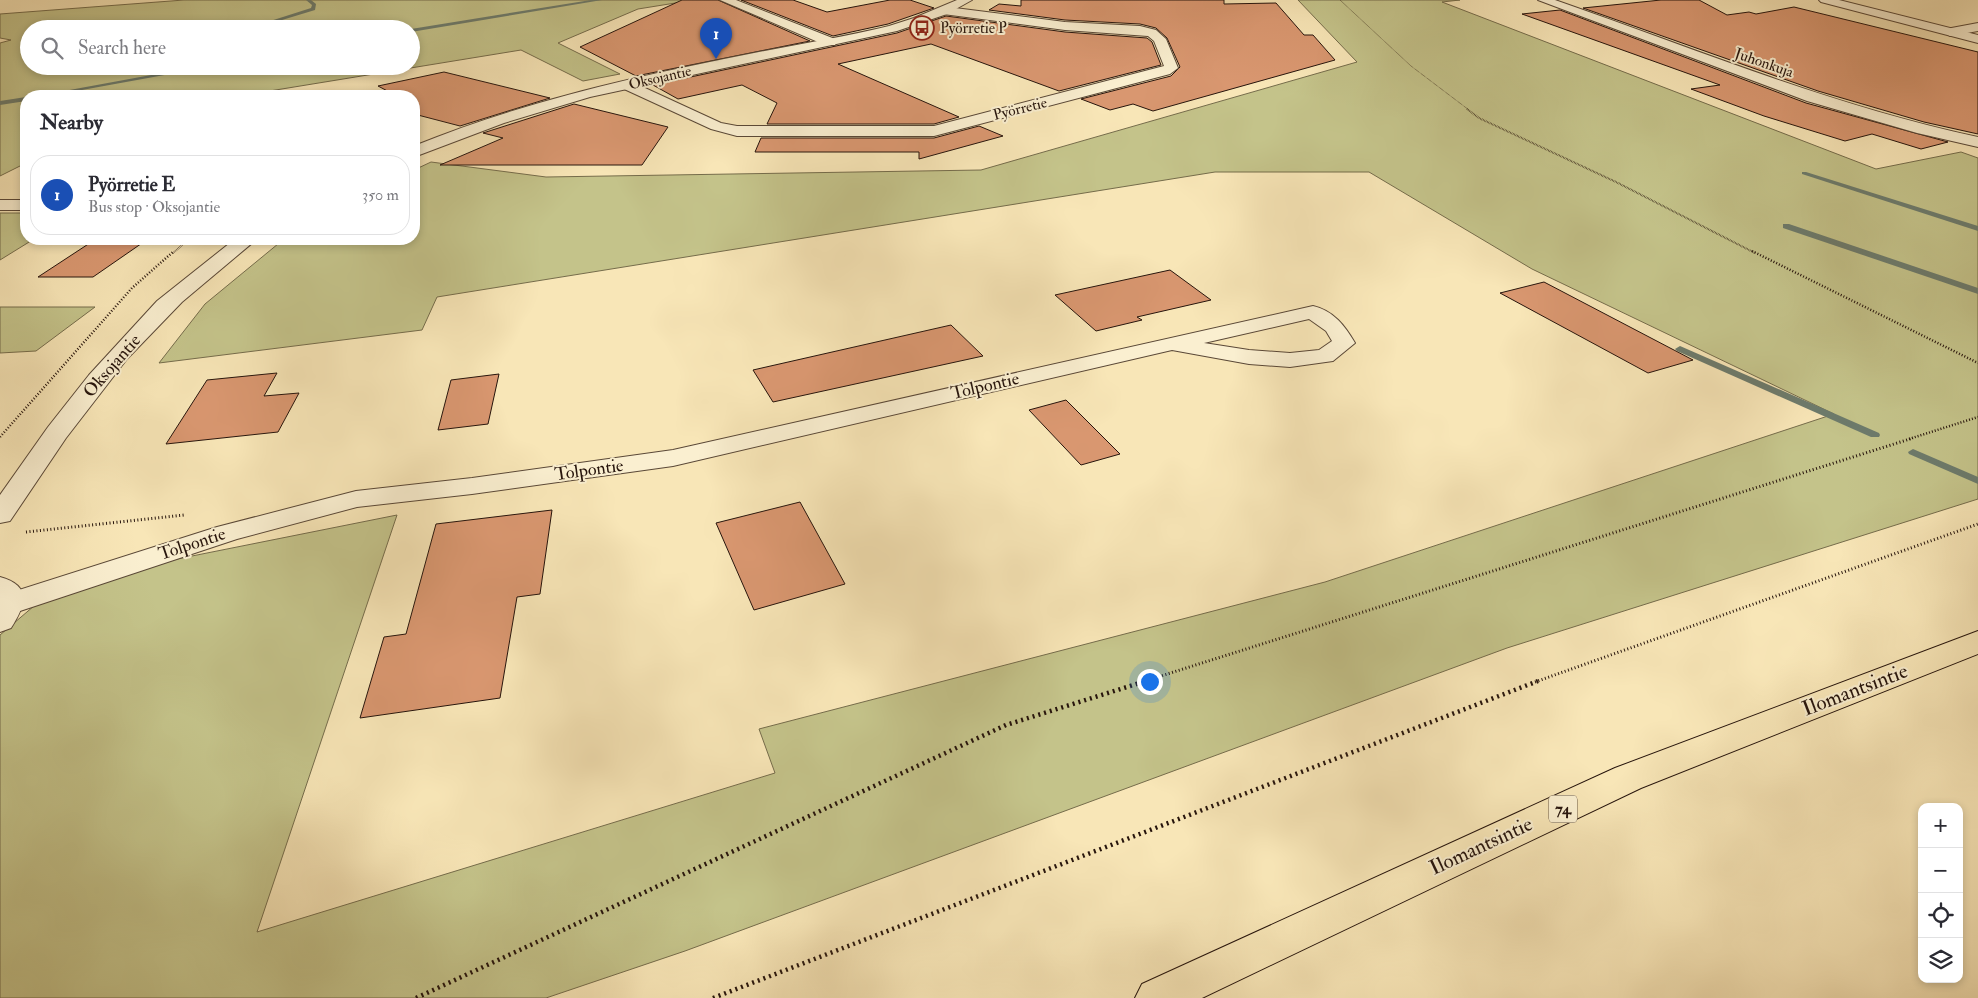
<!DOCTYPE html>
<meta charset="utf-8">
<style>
body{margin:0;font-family:"IM FELL Double Pica",serif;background:#f7f7f7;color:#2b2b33}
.controls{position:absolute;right:15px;bottom:15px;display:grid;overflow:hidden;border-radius:10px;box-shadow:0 2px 8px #0003}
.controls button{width:45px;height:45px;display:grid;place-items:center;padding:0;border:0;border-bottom:1px solid #e1e1e2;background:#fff;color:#2b2b33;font:25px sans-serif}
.you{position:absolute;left:1149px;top:681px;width:18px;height:18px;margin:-12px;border:4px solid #fff;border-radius:50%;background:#1a73e8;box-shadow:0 0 0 8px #1a73e833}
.badge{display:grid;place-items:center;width:32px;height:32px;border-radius:50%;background:#2563eb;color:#fff;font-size:16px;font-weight:700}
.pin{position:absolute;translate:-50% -41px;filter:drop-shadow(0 1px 2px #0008)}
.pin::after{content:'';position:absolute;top:26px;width:18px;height:15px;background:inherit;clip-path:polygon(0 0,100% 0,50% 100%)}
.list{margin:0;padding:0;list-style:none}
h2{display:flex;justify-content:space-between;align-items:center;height:65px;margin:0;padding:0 20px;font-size:21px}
h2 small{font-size:16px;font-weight:400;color:#7c7c81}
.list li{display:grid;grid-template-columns:32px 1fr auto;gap:15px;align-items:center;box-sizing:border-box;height:80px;margin:0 10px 10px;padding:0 10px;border:1px solid #e1e1e2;border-radius:20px}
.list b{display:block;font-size:19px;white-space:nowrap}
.list p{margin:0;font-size:16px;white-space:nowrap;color:#7c7c81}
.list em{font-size:16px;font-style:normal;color:#7c7c81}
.icon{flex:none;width:28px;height:28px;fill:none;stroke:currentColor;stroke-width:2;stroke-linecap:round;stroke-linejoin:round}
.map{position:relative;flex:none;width:1978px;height:998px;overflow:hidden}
.search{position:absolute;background:#fff;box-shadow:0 2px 8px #0003;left:20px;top:20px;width:400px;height:55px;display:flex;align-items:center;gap:12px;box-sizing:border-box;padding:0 18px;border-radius:28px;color:#7c7c81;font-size:19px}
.panel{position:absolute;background:#fff;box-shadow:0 2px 8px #0003;left:20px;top:90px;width:400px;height:155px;border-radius:20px}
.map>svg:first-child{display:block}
</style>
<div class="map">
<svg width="1978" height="998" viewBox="0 0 1978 998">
<rect width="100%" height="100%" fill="#f8e6b7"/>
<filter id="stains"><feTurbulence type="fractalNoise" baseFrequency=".004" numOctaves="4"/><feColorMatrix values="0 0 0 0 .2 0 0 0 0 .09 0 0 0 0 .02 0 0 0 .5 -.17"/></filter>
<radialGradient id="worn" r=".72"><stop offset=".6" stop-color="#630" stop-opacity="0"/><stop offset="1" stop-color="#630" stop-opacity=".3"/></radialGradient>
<g fill="#c4c38a" stroke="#756c4b" fill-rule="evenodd">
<path d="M184,0h510l-56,9 -80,34 62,31 -37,7 -62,-31 -282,46h-213v67l-26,13v-133l11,-3 -11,-2v-24zM29,29h382v37h-382z"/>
<polygon points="1298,0 1460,0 1442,2 1876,169 1961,152 1978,158 1978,499 1507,648 685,951 546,998 0,998 0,635 62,582 397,515 257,932 775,773 759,729 1325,582 1834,414 1532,269 1369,172 1215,172 437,297 422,330 159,363 205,304 284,239 414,239 414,170 431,162 546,177 981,170 1357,62"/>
<polygon points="0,213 26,213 26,239 34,239 0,260"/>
<polygon points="0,307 95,307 36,351 0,353"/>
</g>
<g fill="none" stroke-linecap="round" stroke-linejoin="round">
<g fill="#6d7b6c" fill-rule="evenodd">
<polygon points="306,0 311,0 316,4 315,10 259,27 260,29 252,27 311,8 312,5"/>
<polygon points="591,0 602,0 411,32 411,29"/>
<polygon points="200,66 214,66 49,96 37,96"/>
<polygon points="26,97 26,101 0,105 0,101"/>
<polygon points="1802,172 1806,172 1978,226 1978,231 1802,174"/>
<polygon points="1783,224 1789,224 1978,288 1978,294 1783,228"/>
<polygon points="1680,346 1879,433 1880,435 1879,437 1871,437 1677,351 1675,349"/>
<polygon points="1913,449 1978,477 1978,484 1909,454 1908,452"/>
</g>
</g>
<g fill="#d99770" stroke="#26140c">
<polygon points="682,0 718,0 810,41 636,76 580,47"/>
<polygon points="741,0 793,0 827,12 890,0 910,0 934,8 888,24 833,36"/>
<polygon points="1021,0 1224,0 1224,4 1276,3 1304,35 1313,35 1335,60 1153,111 1133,104 1110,110 1081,99 1171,76 1180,67 1167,38 1156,28 1140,24 1065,20 989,10 999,4 1021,6"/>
<polygon points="1661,0 1699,0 1727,15 1749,12 1756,14 1794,7 1978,52 1978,134 1924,122 1818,91 1583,8"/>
<polygon points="1560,10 1806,103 1948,142 1921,149 1872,134 1845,141 1764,116 1691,89 1720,85 1522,14"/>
<polygon points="946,16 1065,32 1147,38 1152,42 1161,65 1059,91 931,44 838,64 959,117 934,124 767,124 777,103 742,85 678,99 653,85 897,33"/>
<polygon points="444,72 550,98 460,126 414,114 414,96 397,96 378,86"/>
<polygon points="574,104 668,127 642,165 440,165 503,138 483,133"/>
<polygon points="979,126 1003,136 919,159 919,152 755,152 761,138 934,138"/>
<polygon points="96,239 148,239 93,277 38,277"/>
<polygon points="1170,270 1211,300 1137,317 1142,320 1096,331 1055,295"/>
<polygon points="1544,282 1693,360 1648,373 1500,293"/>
<polygon points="951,325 983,356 773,402 753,370"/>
<polygon points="277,373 264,396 299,393 278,432 166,444 207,380"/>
<polygon points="499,374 488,424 438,430 451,380"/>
<polygon points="1066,400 1120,454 1081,465 1029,410"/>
<polygon points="800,502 845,584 754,610 716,523"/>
<polygon points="552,510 540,594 517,597 500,698 360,718 384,637 406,634 436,524"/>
</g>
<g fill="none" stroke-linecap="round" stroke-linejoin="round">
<g stroke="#5a4837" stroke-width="2">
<g id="minor">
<polygon points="720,0 736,0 835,39 836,42 835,45 825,45"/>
<path d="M1538,0h17c141,49 277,106 423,137v10l-61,-14 -110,-32z"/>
<polygon points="947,7 1065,22 1140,26 1156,30 1166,39 1178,68 1170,74 934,136 737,136 711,129 622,88 620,85 622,82 632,82 721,123 737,126 934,126 1164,66 1154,41 1148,36 1065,30 943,14 943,8"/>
<polygon points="1978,23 1978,31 1950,36 1944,32 1946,29"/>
<path d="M1313,306c21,5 32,20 42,37l-22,18 -43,6 -41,-3 -77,-14 -499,116 -201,28 -115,13 -120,32 -217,72 -11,3 -9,-2v-16l217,-69 139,-36 116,-13 201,-28zM1309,319l17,12 6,10 -13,9 -29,3 -41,-3 -45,-7z"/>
</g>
</g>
<g stroke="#5a4837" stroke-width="2">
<g id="tertiary">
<path d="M957,0h15l-25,14 -50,17 -307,66 -86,26 -90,34v-11c110,-45 224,-70 340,-93 45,-9 90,-16 135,-27l25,-8z"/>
<polygon points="1819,0 1839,0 1978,35 1978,43 1821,2"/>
<rect x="0" y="200" width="26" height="10"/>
<polygon points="235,239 257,239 182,302 127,359 66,438 10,521 0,523 0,495 48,427 89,375 157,301"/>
<path d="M0,577c33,9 25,29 11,51l-11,4z"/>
</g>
</g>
<g stroke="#26140c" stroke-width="2">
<polygon id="primary" points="1978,631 1978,654 1641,788 1202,998 1135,998 1142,984 1615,768"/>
</g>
<polyline stroke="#26140c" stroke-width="1" stroke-dasharray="0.5 1" stroke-linecap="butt" points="1340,0 1411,66 1469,110"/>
<g stroke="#26140c" stroke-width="2" stroke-dasharray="0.5 1" stroke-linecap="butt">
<polyline points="1467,109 1479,118 1616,182 1755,253"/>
<polyline points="173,253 189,239"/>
</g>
<g stroke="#26140c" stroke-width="2.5" stroke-dasharray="1 2" stroke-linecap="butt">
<polyline points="1752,251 1978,363"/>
<polyline points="0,437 132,288 174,251"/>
<polyline points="1909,439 1978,417"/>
</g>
<g stroke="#26140c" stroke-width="3" stroke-dasharray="1 2.5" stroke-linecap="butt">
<polyline points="26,532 184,515"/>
<polyline points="1142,682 1913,438"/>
<polyline points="1535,682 1978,524"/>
</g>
<g stroke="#26140c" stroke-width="4.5" stroke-dasharray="2 4" stroke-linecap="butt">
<polyline points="416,998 1006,725 1146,681"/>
<polyline points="713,998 1538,681"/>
</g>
<use href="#minor" fill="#faefd0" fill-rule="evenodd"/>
<use href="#tertiary" fill="#faefd0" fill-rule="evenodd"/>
<use href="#primary" fill="#f8e6b7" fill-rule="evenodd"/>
</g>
<defs>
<g id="bus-ring" transform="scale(1.25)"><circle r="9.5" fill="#faefd0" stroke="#8f2418" stroke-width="1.5"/><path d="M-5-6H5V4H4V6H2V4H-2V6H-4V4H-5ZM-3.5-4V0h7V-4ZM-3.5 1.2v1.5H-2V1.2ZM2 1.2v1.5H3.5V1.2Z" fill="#8f2418"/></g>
</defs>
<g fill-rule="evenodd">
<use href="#bus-ring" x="922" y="28"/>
</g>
<g text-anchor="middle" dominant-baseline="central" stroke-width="4" stroke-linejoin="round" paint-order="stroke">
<g font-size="15" fill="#26140c" stroke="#faefd0" text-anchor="start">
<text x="940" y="28">Pyörretie P</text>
</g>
<g font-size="15" fill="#26140c" stroke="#faefd0">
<text transform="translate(1764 63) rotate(19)">Juhonkuja</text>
<text transform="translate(660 78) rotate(-13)">Oksojantie</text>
<text transform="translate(1020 109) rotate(-14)">Pyörretie</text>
</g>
<rect fill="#faefd0" stroke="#665647" stroke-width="1" x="1549" y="795.5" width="28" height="27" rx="4"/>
<g font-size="16" font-weight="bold" fill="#26140c">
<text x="1563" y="809">74</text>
</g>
<g font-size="18" fill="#26140c" stroke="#faefd0">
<text transform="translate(112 366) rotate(-49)">Oksojantie</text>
<text transform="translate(985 386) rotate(-13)">Tolpontie</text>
<text transform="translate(589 470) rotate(-8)">Tolpontie</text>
<text transform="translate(192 544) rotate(-18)">Tolpontie</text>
</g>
<g font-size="21" fill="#26140c" stroke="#faefd0">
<text transform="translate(1855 690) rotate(-21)">Ilomantsintie</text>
<text transform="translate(1481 846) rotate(-25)">Ilomantsintie</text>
</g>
</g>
<rect width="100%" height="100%" filter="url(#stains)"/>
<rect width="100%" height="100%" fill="url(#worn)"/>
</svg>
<div class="controls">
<button>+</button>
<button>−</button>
<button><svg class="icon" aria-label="locate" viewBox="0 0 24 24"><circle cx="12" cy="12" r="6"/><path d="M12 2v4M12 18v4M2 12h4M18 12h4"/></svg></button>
<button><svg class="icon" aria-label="layers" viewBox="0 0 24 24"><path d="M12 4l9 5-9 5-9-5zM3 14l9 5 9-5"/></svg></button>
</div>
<div class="you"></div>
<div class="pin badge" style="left:716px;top:59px;background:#1a4fb4">1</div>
<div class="search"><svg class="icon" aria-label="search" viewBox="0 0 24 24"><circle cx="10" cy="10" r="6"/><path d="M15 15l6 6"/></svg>Search here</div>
<section class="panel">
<h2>Nearby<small></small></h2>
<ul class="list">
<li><span class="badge" style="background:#1a4fb4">1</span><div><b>Pyörretie E</b><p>Bus stop · Oksojantie</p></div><em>350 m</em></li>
</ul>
</section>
</div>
